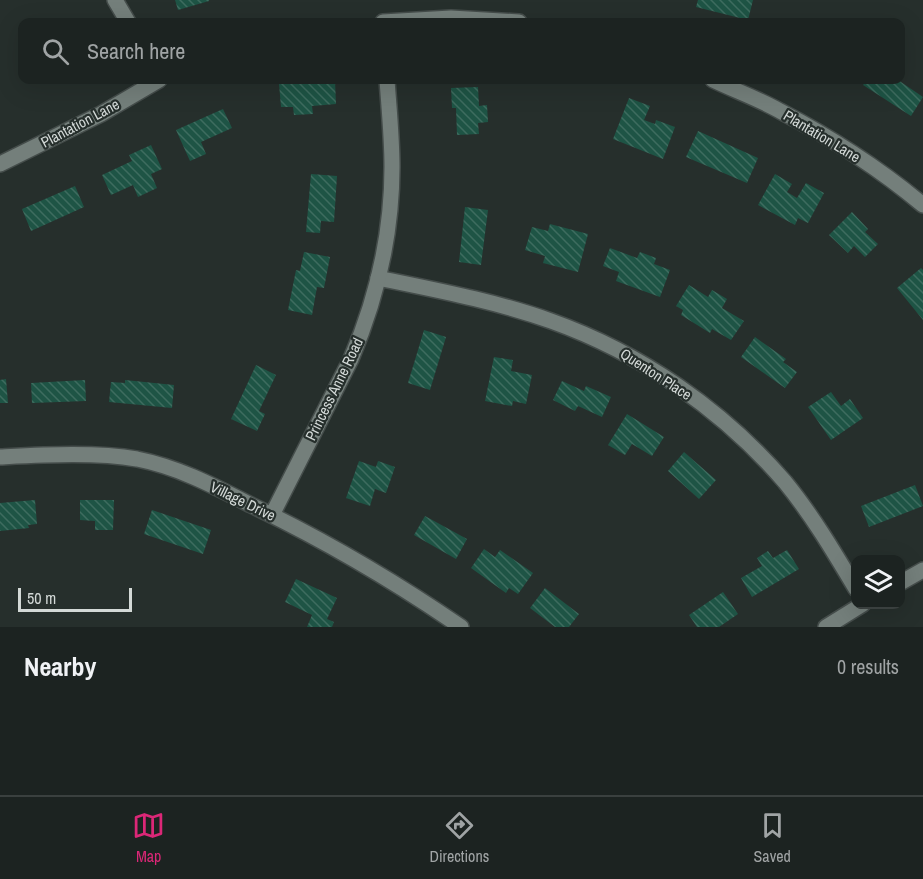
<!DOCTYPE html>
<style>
body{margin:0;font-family:"Archivo Narrow",sans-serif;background:#292f2e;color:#f1f3f6}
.controls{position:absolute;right:18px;bottom:18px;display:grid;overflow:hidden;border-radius:12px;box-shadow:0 6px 24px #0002}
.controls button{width:54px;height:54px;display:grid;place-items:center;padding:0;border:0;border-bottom:2px solid #3a403f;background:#1c2321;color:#f1f3f6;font:30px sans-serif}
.scale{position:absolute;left:18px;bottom:15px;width:114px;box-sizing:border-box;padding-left:6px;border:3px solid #d3d9d7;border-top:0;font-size:16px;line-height:21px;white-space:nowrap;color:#d3d9d7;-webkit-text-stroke:4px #262f2c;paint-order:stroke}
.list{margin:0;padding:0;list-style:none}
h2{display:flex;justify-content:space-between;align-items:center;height:78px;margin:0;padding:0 24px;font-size:26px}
h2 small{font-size:20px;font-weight:400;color:#a0a4a5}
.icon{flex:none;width:33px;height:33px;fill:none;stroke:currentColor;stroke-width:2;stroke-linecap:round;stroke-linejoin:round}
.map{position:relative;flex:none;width:923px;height:627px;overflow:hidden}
.search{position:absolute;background:#1c2321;box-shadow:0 6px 24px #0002;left:18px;right:18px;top:18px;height:66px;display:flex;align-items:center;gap:15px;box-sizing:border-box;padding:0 21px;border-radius:12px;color:#a0a4a5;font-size:22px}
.sheet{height:168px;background:#1c2321}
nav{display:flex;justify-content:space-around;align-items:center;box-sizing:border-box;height:84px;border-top:2px solid #3a403f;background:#1c2321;font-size:16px;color:#a0a4a5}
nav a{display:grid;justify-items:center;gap:3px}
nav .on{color:#db2777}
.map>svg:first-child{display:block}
</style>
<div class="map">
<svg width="923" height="627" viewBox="0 0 923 627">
<defs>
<pattern id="building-back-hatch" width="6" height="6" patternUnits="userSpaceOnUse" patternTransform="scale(1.5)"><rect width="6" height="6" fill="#1e5445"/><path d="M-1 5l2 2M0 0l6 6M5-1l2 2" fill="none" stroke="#3e6c5f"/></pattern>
</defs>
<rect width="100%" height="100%" fill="#262f2c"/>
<g fill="url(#building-back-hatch)">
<polygon points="175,0 209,0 209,1 178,10"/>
<polygon points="698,0 753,0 748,20 696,7"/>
<polygon points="315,80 335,80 336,104 312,106 313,114 294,115 293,107 281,107 279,84 315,82"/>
<polygon points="867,80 898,80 923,97 911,116 863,85"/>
<polygon points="478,87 479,106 487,105 488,122 478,123 479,134 457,135 456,108 452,108 451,88"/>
<polygon points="629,98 650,106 644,120 655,124 656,120 675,127 663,159 613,139"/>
<polygon points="223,109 232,128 201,142 206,154 190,161 176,130"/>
<polygon points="698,131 758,158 747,183 686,157"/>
<polygon points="151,145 162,169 151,174 157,188 138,197 133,185 111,195 102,175 132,161 129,155"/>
<polygon points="311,174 337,176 334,222 321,221 320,233 306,232"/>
<polygon points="775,174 792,184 787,192 797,198 806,183 824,193 808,223 798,218 795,225 758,205"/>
<polygon points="75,186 84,207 31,231 22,209"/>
<polygon points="465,207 488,210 481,265 459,262"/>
<polygon points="852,212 868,229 865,232 878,244 865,257 854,246 848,253 829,235"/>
<polygon points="550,224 588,234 578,272 543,263 545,256 525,250 532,227 548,231"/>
<polygon points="610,248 637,258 640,252 656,258 654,264 670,270 660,297 616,281 619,272 603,266"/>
<polygon points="304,252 330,257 324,288 317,287 312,315 288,310 296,270 300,271"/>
<polygon points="921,268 923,270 923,320 897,288"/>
<polygon points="689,285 708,297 712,290 727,299 722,308 744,321 731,340 712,329 710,333 681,315 683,310 676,306"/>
<polygon points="424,330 446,337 430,390 408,383"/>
<polygon points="755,337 786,359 783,362 797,372 785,388 741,357"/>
<polygon points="494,357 513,360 511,371 532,375 526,404 513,401 512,406 485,401"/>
<polygon points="256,365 276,375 259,411 265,414 257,431 231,419"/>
<polygon points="6,379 8,403 0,403 0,380"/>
<polygon points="85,380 86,401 32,403 31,383"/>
<polygon points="125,380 174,385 172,408 109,402 111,382 125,383"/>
<polygon points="562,381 584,391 586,386 611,397 602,417 578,406 575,411 553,400"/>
<polygon points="831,392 841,406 850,399 863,418 831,440 808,407"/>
<polygon points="627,414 664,437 652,456 632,444 625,455 608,445"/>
<polygon points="684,452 716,480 699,499 668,471"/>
<polygon points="359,461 376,467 378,461 395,467 386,493 375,489 370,506 346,498"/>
<polygon points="915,485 923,506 869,527 861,506"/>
<polygon points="35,500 37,524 28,525 29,528 0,531 0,503"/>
<polygon points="80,500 114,500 113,530 95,530 95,521 80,520"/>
<polygon points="152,510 211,530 203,554 144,534"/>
<polygon points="425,516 467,539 456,559 414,535"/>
<polygon points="484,549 495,557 500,550 533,573 518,594 509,588 506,593 471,568"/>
<polygon points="787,550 799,569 752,597 741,578 762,566 757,558 768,551 773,558"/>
<polygon points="296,579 337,598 327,619 334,622 332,627 307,627 312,615 285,602"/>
<polygon points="545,588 579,614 569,627 555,627 530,608"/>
<polygon points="723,592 738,614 719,627 697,627 689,615"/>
</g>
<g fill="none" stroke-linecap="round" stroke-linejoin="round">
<g stroke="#454d4b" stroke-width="18">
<g id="minor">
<polyline points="115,0 128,22"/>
<polyline points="383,22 451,18 519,22"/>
<path d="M713,80c23,11 46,19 67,31 50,26 100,58 143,94"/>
<polyline points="0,164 101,114 159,80"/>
<path d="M378,278c58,12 117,23 173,43 90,32 172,89 234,161 27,33 49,70 71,107"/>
<path d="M0,457c42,-2 96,-5 137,2 41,8 77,27 114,46 73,35 143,76 210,122"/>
<path d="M272,515l79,-156c26,-61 41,-126 41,-192 0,-29 -3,-59 -5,-87"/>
<polyline points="900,583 923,570"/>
<polyline points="826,627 863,604"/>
</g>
</g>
<use href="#minor" stroke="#747f7b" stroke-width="15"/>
</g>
<g text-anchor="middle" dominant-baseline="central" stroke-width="4.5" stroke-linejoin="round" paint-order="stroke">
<g font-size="15" fill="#d3d9d7" stroke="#262f2c">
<text transform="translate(80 123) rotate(-28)">Plantation Lane</text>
<text transform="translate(822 136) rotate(31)">Plantation Lane</text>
<text transform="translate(656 374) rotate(33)">Quenton Place</text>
<text transform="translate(334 389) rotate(-64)">Princess Anne Road</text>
<text transform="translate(243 501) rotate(26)">Village Drive</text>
</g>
</g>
</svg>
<div class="controls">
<button><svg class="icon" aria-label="layers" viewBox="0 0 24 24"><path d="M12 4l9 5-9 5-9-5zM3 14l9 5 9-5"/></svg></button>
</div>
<div class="scale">50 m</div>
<div class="search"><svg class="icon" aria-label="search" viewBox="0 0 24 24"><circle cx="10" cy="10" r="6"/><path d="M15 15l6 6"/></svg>Search here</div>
</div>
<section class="sheet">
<h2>Nearby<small>0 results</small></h2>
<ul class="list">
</ul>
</section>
<nav>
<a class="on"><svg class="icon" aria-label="map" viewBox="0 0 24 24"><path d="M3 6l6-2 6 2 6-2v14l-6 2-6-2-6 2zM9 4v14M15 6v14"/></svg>Map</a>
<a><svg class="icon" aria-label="directions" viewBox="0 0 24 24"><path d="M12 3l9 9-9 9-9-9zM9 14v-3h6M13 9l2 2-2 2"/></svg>Directions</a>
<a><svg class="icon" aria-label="saved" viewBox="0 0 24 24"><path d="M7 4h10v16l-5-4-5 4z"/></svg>Saved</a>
</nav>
